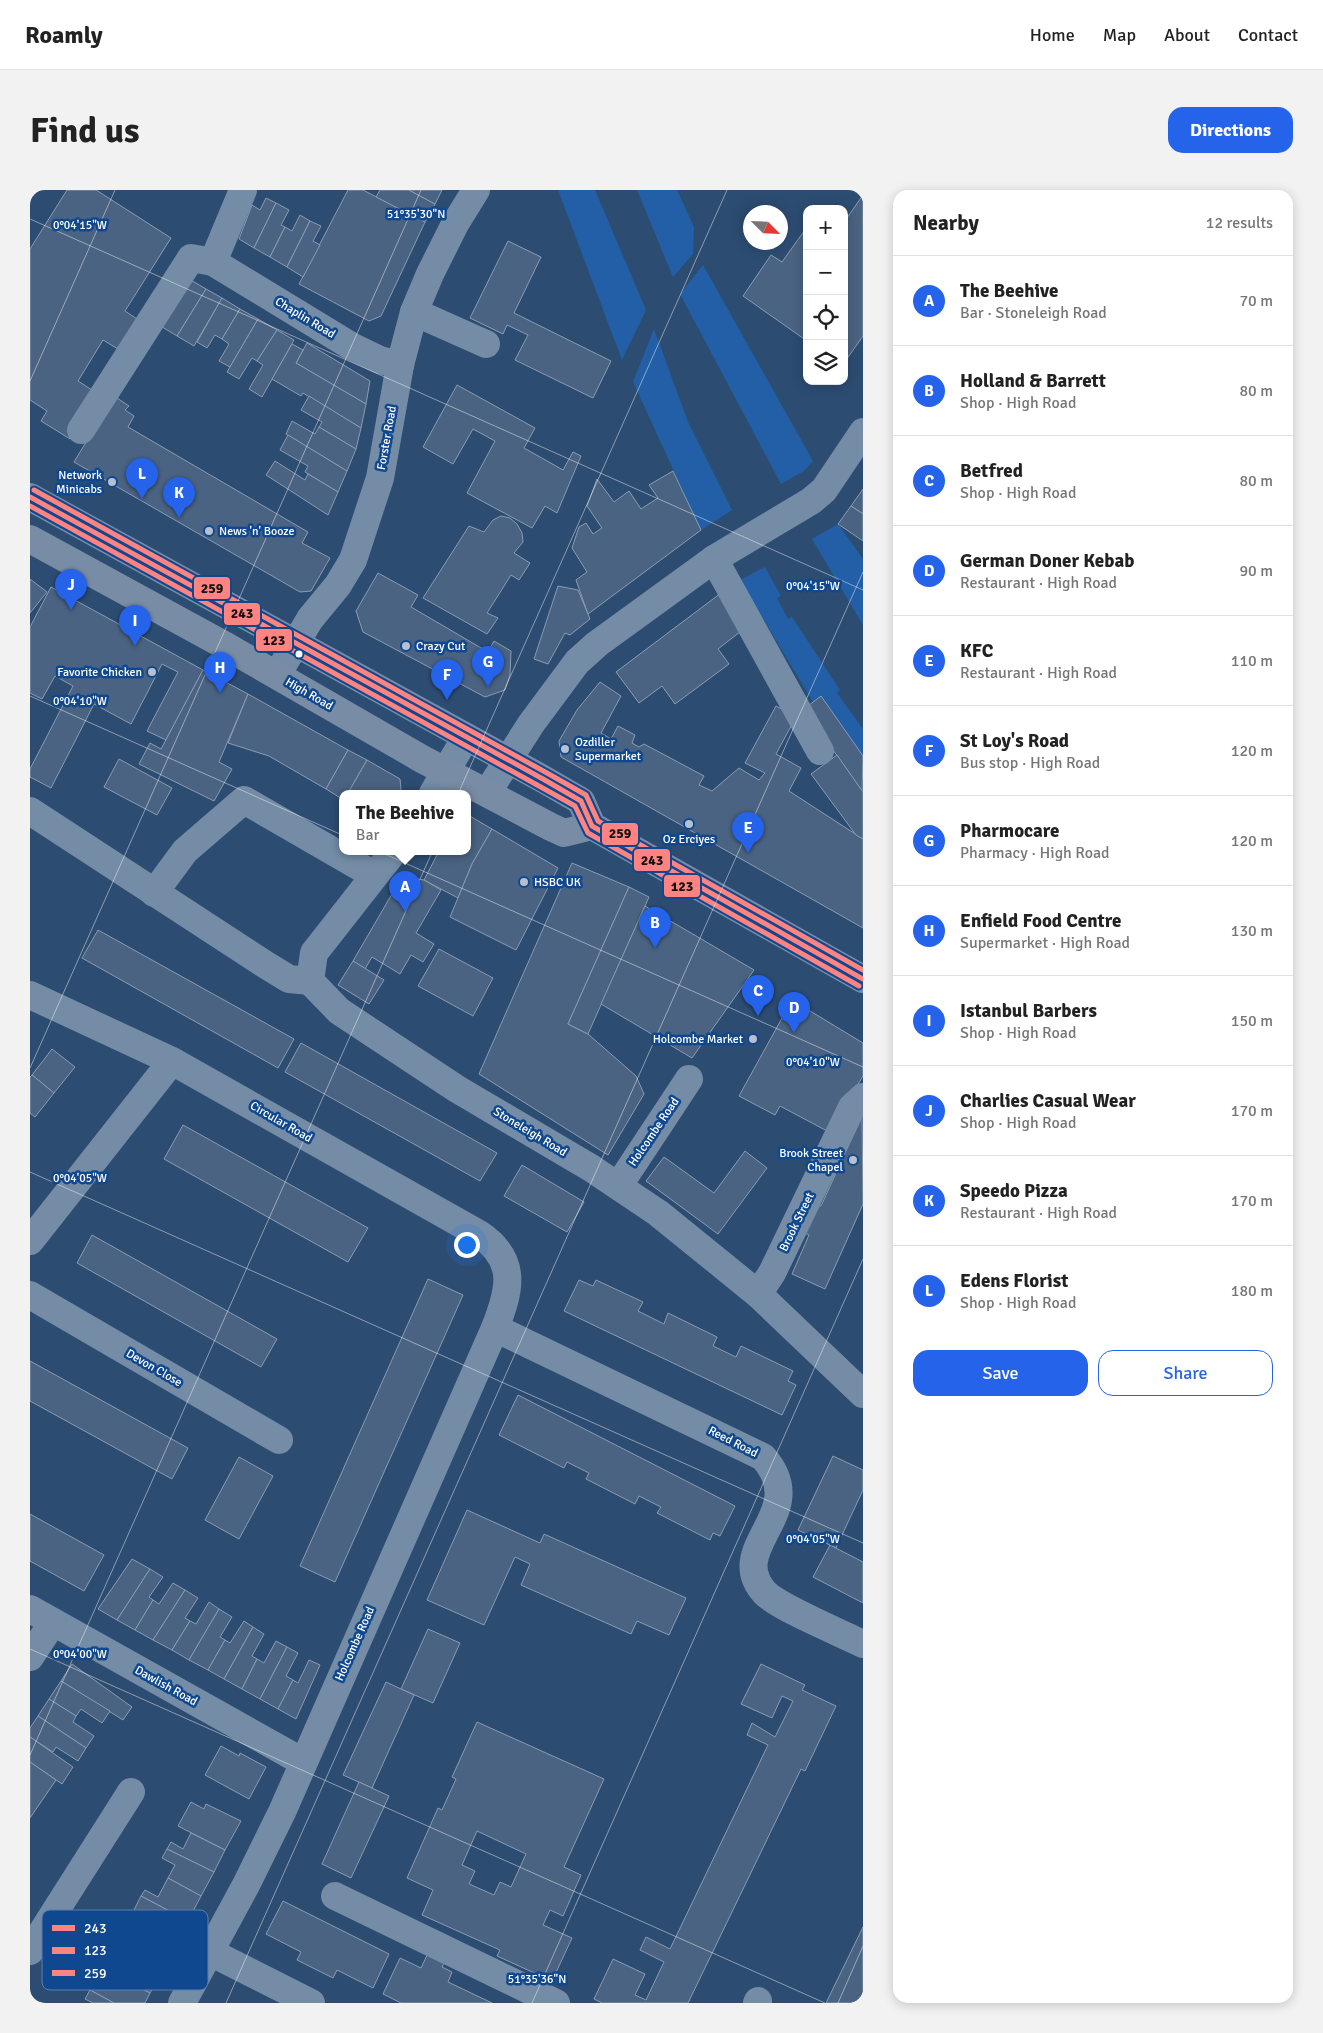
<!DOCTYPE html>
<meta charset="utf-8">
<style>
body{margin:0;font-family:Signika,sans-serif;background:#f2f2f2;color:#222}
.controls{position:absolute;right:15px;top:15px;display:grid;overflow:hidden;border-radius:10px;box-shadow:0 2px 12px #0003}
.controls button{width:45px;height:45px;display:grid;place-items:center;padding:0;border:0;border-bottom:1px solid #e0e0e0;background:#fff;color:#222;font:25px sans-serif}
.compass{position:absolute;left:713px;top:15px;width:45px;height:45px;border-radius:50%;background:#fff;box-shadow:0 2px 12px #0003;rotate:114deg}
.you{position:absolute;left:436px;top:1054px;width:18px;height:18px;margin:-12px;border:4px solid #fff;border-radius:50%;background:#1a73e8;box-shadow:0 0 0 8px #1a73e833}
.badge{display:grid;place-items:center;width:32px;height:32px;border-radius:50%;background:#2563eb;color:#fff;font-size:16px;font-weight:700}
.pin{position:absolute;translate:-50% -41px;filter:drop-shadow(0 1px 2px #0008)}
.pin::after{content:'';position:absolute;top:26px;width:18px;height:15px;background:inherit;clip-path:polygon(0 0,100% 0,50% 100%)}
.popup{position:absolute;left:309px;top:600px;width:132px;height:65px;box-sizing:border-box;display:grid;place-content:center;border-radius:10px;background:#fff;filter:drop-shadow(0 1px 4px #0005);font-size:16px;white-space:nowrap;color:#767676}
.popup b{font-size:19px;color:#222}
.popup::after{content:'';position:absolute;left:50%;top:100%;margin-left:-10px;border:10px solid transparent;border-top-color:#fff}
.list{margin:0;padding:0;list-style:none}
h2{display:flex;justify-content:space-between;align-items:center;height:65px;margin:0;padding:0 20px;font-size:21px}
h2 small{font-size:16px;font-weight:400;color:#767676}
.list li{display:grid;grid-template-columns:32px 1fr auto;gap:15px;align-items:center;box-sizing:border-box;height:90px;padding:0 20px;border-top:1px solid #e0e0e0}
.list b{display:block;font-size:19px;white-space:nowrap}
.list p{margin:0;font-size:16px;white-space:nowrap;color:#767676}
.list em{font-size:16px;font-style:normal;color:#767676}
.actions{display:flex;gap:10px;padding:15px 20px}
.actions a{flex:1;padding:11px 0;border:1px solid #2563eb;border-radius:15px;text-align:center;font-size:18px;color:#2563eb}
.actions .main{background:#2563eb;color:#fff}
.icon{flex:none;width:28px;height:28px;fill:none;stroke:currentColor;stroke-width:2;stroke-linecap:round;stroke-linejoin:round}
.map{position:relative;flex:none;width:833px;height:1813px;overflow:hidden;border-radius:15px}
header{display:flex;align-items:center;gap:30px;box-sizing:border-box;height:70px;padding:0 25px;background:#fff;border-bottom:1px solid #e0e0e0}
header strong{font-size:24px}
nav{display:flex;gap:28px;margin-inline-start:auto;font-size:18px}
.intro{display:flex;align-items:center;justify-content:space-between;box-sizing:border-box;height:120px;padding:0 30px}
h1{margin:0;font-size:35px}
.button{padding:12px 22px;border-radius:15px;background:#2563eb;color:#fff;font-size:18px;font-weight:700}
main{display:flex;gap:30px;padding:0 30px}
aside{flex:1;background:#fff;border-radius:15px;box-shadow:0 2px 12px #0003}
.map>svg:first-child{display:block}
</style>
<header>
<strong>Roamly</strong>
<nav><a>Home</a><a>Map</a><a>About</a><a>Contact</a></nav>
</header>
<div class="intro"><h1>Find us</h1><a class="button">Directions</a></div>
<main>
<div class="map">
<svg width="833" height="1813" viewBox="0 0 833 1813">
<rect width="100%" height="100%" fill="#2d4c72"/>
<g fill="#235fa6">
<polygon points="528,0 565,0 616,120 592,170"/>
<polygon points="607,0 647,0 664,37 663,64 643,87"/>
<polygon points="673,75 783,271 774,281 751,294 650,104"/>
<polygon points="624,139 658,232 702,320 671,340 603,192"/>
<polygon points="808,334 833,369 833,435 782,349"/>
<polygon points="735,377 751,406 747,408 758,429 762,427 810,500 807,503 833,539 833,566 791,507 783,512 710,390"/>
</g>
<g fill="#4a6382" stroke="#899cb3" fill-rule="evenodd">
<polygon points="37,0 66,0 141,48 95,121 107,129 88,159 73,150 48,191 68,204 40,249 11,231 17,221 0,210 0,59"/>
<polygon points="318,0 333,0 395,32 351,126 339,131 269,94"/>
<polygon points="350,0 379,0 405,14 395,32 346,7"/>
<polygon points="379,0 412,0 405,14"/>
<polygon points="833,5 833,146 814,173 814,32"/>
<polygon points="236,8 246,13 224,58 209,49 222,15 230,20"/>
<polygon points="246,13 259,20 251,35 255,37 240,67 224,58"/>
<polygon points="270,25 280,31 257,77 240,67 255,37 262,41"/>
<polygon points="280,31 291,36 283,51 290,55 273,87 257,77"/>
<polygon points="777,37 777,151 713,106 741,65 752,72"/>
<polygon points="478,51 511,67 484,123 581,171 563,208 485,170 498,145 477,135 473,144 440,128"/>
<polygon points="159,89 176,99 147,146 129,135"/>
<polygon points="176,99 192,108 164,156 147,146"/>
<polygon points="192,108 210,119 192,149 185,145 177,158 167,152"/>
<polygon points="210,119 228,129 200,177 189,171 199,154 192,149"/>
<polygon points="228,129 247,140 227,171 222,168 209,189 197,182"/>
<polygon points="247,140 264,150 232,207 219,199 233,175 227,171"/>
<polygon points="277,153 340,191 336,214 266,173"/>
<polygon points="262,154 273,160 266,173 336,214 331,238 273,203 271,206 242,189"/>
<polygon points="427,195 505,238 494,258 533,280 543,262 551,266 527,323 515,316 502,338 437,303 465,251 443,239 423,274 393,257"/>
<polygon points="84,206 99,216 95,220 104,226 98,237 278,342 272,353 300,368 281,401 270,402 44,272"/>
<polygon points="279,206 331,238 326,259 289,237 292,232 271,220"/>
<polygon points="262,231 285,244 289,237 326,259 317,281 256,244"/>
<polygon points="258,245 317,281 308,302 275,282 278,276 250,260"/>
<polygon points="245,271 275,290 278,284 308,302 298,325 236,285"/>
<polygon points="643,281 671,340 558,424 546,390 557,382 542,358 549,337 556,333 563,344 572,338 557,316 567,289 584,312 599,301 611,319 628,308 619,295"/>
<polygon points="833,299 833,324 821,316"/>
<polygon points="821,316 833,324 833,351 808,334"/>
<polygon points="471,326 480,328 487,334 492,343 493,352 484,363 500,373 489,390 481,385 457,423 468,428 457,444 393,408 439,336 454,342 463,330"/>
<polygon points="348,383 388,405 381,417 458,462 464,451 481,461 480,485 475,500 455,507 333,442 326,421"/>
<polygon points="0,389 17,402 0,423"/>
<polygon points="528,396 548,400 560,429 540,445 535,443 518,474 504,469"/>
<polygon points="21,397 173,480 136,550 117,541 148,482 132,474 101,534 64,514 21,598 0,587 0,579 43,496 25,486 12,509 0,503 0,437"/>
<polygon points="691,403 715,438 688,459 699,474 645,514 632,496 609,513 586,482"/>
<polygon points="173,480 218,504 189,572 202,579 184,611 109,574 120,553 131,559"/>
<polygon points="570,492 591,506 571,543 581,549 588,536 605,545 602,553 609,557 614,554 674,586 669,595 682,601 709,578 729,590 735,583 715,573 746,516 766,527 746,564 771,578 759,601 833,649 833,738 531,567 529,551 547,520"/>
<polygon points="218,504 318,560 296,599 239,566 198,553"/>
<polygon points="791,506 833,566 832,601 774,519"/>
<polygon points="318,560 337,570 318,603 312,603 312,609 296,599"/>
<polygon points="807,565 833,602 833,649 826,645 781,584"/>
<polygon points="89,569 142,598 127,625 74,597"/>
<polygon points="337,570 370,589 371,599 369,603 318,603"/>
<polygon points="438,625 462,639 442,674 428,708 394,690 409,661 438,661"/>
<polygon points="462,639 528,678 486,760 420,727 442,674"/>
<polygon points="542,673 599,697 538,834 558,844 606,886 614,904 578,965 449,884"/>
<polygon points="382,688 394,690 411,700 386,743 404,754 393,772 381,765 370,784 342,767 335,779 323,771 369,692"/>
<polygon points="599,697 619,707 558,844 538,834"/>
<polygon points="615,716 724,780 662,868 571,814"/>
<polygon points="68,740 264,849 248,878 52,768"/>
<polygon points="409,759 463,788 443,826 388,796"/>
<polygon points="323,771 354,790 339,814 308,795"/>
<polygon points="762,810 833,853 833,886 799,942 750,916 745,925 709,906"/>
<polygon points="271,853 467,963 450,991 255,882"/>
<polygon points="22,859 45,877 24,903 2,885"/>
<polygon points="2,885 24,903 5,927 0,923 0,887"/>
<polygon points="832,926 833,1014 795,1099 762,1084 779,1045 775,1043 787,1015 791,1016"/>
<polygon points="153,935 338,1038 318,1072 134,969"/>
<polygon points="715,961 737,978 688,1044 616,991 634,967 684,1003"/>
<polygon points="492,975 554,1012 537,1042 474,1006"/>
<polygon points="62,1045 247,1149 231,1177 47,1073"/>
<polygon points="398,1089 433,1105 305,1392 270,1376"/>
<polygon points="549,1090 563,1096 566,1090 613,1112 608,1121 634,1134 638,1123 687,1147 683,1156 706,1167 711,1156 763,1181 758,1191 766,1195 752,1225 534,1121"/>
<polygon points="0,1171 158,1258 142,1289 0,1211"/>
<polygon points="488,1205 705,1316 690,1346 683,1343 680,1350 627,1323 631,1317 609,1306 605,1314 556,1289 559,1283 537,1272 534,1278 469,1245"/>
<polygon points="803,1266 833,1280 833,1300 806,1358 768,1340"/>
<polygon points="209,1267 243,1286 209,1349 175,1330"/>
<polygon points="437,1320 510,1353 514,1344 656,1408 639,1445 607,1431 601,1444 491,1395 500,1374 485,1367 454,1435 397,1410"/>
<polygon points="0,1324 74,1365 54,1401 0,1371"/>
<polygon points="800,1355 833,1372 833,1413 783,1387"/>
<polygon points="102,1369 120,1379 87,1430 68,1419"/>
<polygon points="120,1379 133,1387 119,1407 123,1410 105,1440 87,1430"/>
<polygon points="143,1393 155,1400 123,1450 105,1440 123,1410 129,1414"/>
<polygon points="155,1400 168,1408 155,1428 160,1431 142,1460 123,1450"/>
<polygon points="179,1412 189,1419 159,1470 142,1460 160,1431 166,1434"/>
<polygon points="189,1419 202,1427 190,1447 195,1450 178,1480 159,1470"/>
<polygon points="214,1431 223,1437 194,1489 178,1480 195,1450 200,1453"/>
<polygon points="223,1437 234,1444 222,1466 227,1469 212,1499 194,1489"/>
<polygon points="398,1439 430,1453 403,1513 371,1499"/>
<polygon points="246,1451 257,1457 230,1509 212,1499 227,1469 234,1473"/>
<polygon points="257,1457 268,1463 256,1486 263,1490 248,1519 230,1509"/>
<polygon points="279,1470 290,1475 266,1529 248,1519 263,1490 268,1493"/>
<polygon points="42,1474 102,1517 93,1530 31,1491"/>
<polygon points="731,1474 775,1495 772,1500 806,1516 775,1581 771,1579 658,1813 572,1813 564,1809 583,1769 615,1784 605,1805 616,1810 634,1772 610,1760 616,1747 640,1759 738,1555 717,1545 722,1533 745,1547 763,1511 752,1506 742,1528 711,1514"/>
<polygon points="31,1491 80,1521 72,1533 51,1519 46,1526 19,1509"/>
<polygon points="356,1492 384,1505 342,1598 313,1585"/>
<polygon points="19,1509 46,1526 43,1532 64,1546 56,1558 8,1526"/>
<polygon points="8,1526 56,1558 48,1571 26,1557 23,1562 0,1547 0,1538"/>
<path d="M447,1532l127,57 -40,88 17,8 -18,41 -13,-6 -7,15 29,13 -20,43 -55,-25 3,-6 -78,-35 11,-25 -26,-12 31,-70 4,2 14,-31 -4,-2zM447,1641l49,23 -15,33 -11,-5 -6,13 -25,-11 6,-13 -13,-6z"/>
<polygon points="0,1547 43,1577 32,1594 0,1572"/>
<polygon points="191,1556 209,1566 210,1563 236,1577 219,1609 175,1585"/>
<polygon points="0,1572 26,1590 0,1628"/>
<polygon points="329,1592 359,1606 321,1688 292,1674"/>
<polygon points="161,1612 174,1619 176,1614 211,1631 195,1660 148,1636"/>
<polygon points="161,1643 195,1660 184,1682 137,1659 141,1652 153,1659"/>
<polygon points="137,1659 184,1682 171,1706 138,1688 145,1675 132,1668"/>
<polygon points="138,1688 171,1706 158,1731 111,1706 115,1700 128,1707"/>
<polygon points="111,1706 158,1731 146,1754 99,1730"/>
<polygon points="253,1711 359,1764 343,1798 307,1780 303,1788 267,1770 271,1762 236,1744"/>
<polygon points="99,1730 146,1754 134,1777 98,1759 101,1753 89,1748"/>
<polygon points="833,1737 833,1813 796,1813"/>
<polygon points="79,1753 96,1761 98,1759 134,1777 120,1803 68,1776"/>
<polygon points="399,1761 416,1769 412,1777 422,1782 418,1792 462,1813 371,1813 353,1804 370,1768 391,1778"/>
<polygon points="84,1785 120,1803 115,1813 84,1813 60,1800 64,1792 77,1799"/>
<polygon points="60,1800 84,1813 63,1813 55,1809"/>
</g>
<g fill="none" stroke-linecap="round" stroke-linejoin="round">
<g stroke="#748ca6" stroke-width="28">
<polyline points="183,72 213,0"/>
<polyline points="384,122 456,154"/>
<polyline points="51,240 161,68 183,72 321,156 350,170 370,175"/>
<polyline points="684,369 790,561"/>
<polyline points="247,485 280,429 308,395 323,370 350,288 370,175 384,122 400,84 425,34 446,0"/>
<polyline points="403,603 436,547"/>
<polyline points="457,603 501,534 547,472 567,454 684,369 781,311 794,300 833,242"/>
<polyline points="0,621 236,775 259,789 280,791"/>
<polyline points="364,661 284,763 280,791 309,821 427,899 561,978 628,1023 728,1104 833,1204"/>
<polyline points="124,703 155,661 214,610 344,685"/>
<path d="M0,805l142,66 307,173c39,26 31,56 16,94l-213,484 -36,73 -64,118"/>
<polyline points="589,995 659,889"/>
<polyline points="0,1051 142,871"/>
<polyline points="728,1104 742,1083 822,917 833,907"/>
<polyline points="0,1105 249,1250"/>
<path d="M465,1138l268,129c50,56 -40,90 2,136 15,15 76,40 98,51"/>
<polyline points="0,1419 273,1572"/>
<polyline points="0,1467 23,1432"/>
<polyline points="305,1706 526,1813"/>
<polyline points="0,1761 101,1602"/>
<polyline points="180,1762 281,1813"/>
<polyline points="727,1813 728,1811"/>
</g>
<g stroke="#788ca5" stroke-width="28">
<polyline points="0,307 513,589 551,611 562,636 833,789"/>
<polyline points="0,349 194,455 392,569 521,637 534,643 562,636"/>
</g>
<g stroke="#10488f" stroke-width="9">
<polyline id="bus-1" points="0,307 513,589 551,611 562,636 833,789"/>
</g>
<g stroke="#10488f" stroke-width="9">
<polyline id="bus-2" points="0,316 509,596 545,616 558,643 829,796"/>
</g>
<g stroke="#10488f" stroke-width="9">
<polyline id="bus-3" points="4,300 517,583 556,605 568,631 833,780"/>
</g>
<use href="#bus-1" stroke="#ff8380" stroke-width="5"/>
<use href="#bus-2" stroke="#ff8380" stroke-width="5"/>
<use href="#bus-3" stroke="#ff8380" stroke-width="5"/>
</g>
<path fill="none" stroke="#fff" stroke-width="1" stroke-opacity="0.45" d="M0,29l833,371M0,191l85,-191M0,506l833,371M0,878l391,-878M0,982l833,371M0,1459l795,354M0,1565l697,-1565M196,1813l637,-1431M502,1813l331,-744M808,1813l25,-57"/>
<g fill="#b6c0ce" stroke="#10488f" stroke-width="2">
<circle cx="82" cy="292" r="5"/>
<circle cx="179" cy="341" r="5"/>
<circle cx="376" cy="456" r="5"/>
<circle cx="122" cy="482" r="5"/>
<circle cx="535" cy="559" r="5"/>
<circle cx="659" cy="634" r="5"/>
<circle cx="494" cy="692" r="5"/>
<circle cx="723" cy="849" r="5"/>
<circle cx="823" cy="970" r="5"/>
</g>
<circle fill="#fff" stroke="#10488f" stroke-width="2" cx="269" cy="464" r="4.5"/>
<g text-anchor="middle" dominant-baseline="central" stroke-width="5" stroke-linejoin="round" paint-order="stroke">
<g font-size="12" fill="#fff" stroke="#10488f">
<text transform="translate(275 128) rotate(31)">Chaplin Road</text>
<text transform="translate(357 248) rotate(-80)">Forster Road</text>
<text transform="translate(279 504) rotate(30)">High Road</text>
<text transform="translate(251 932) rotate(30)">Circular Road</text>
<text transform="translate(500 942) rotate(31)">Stoneleigh Road</text>
<text transform="translate(624 942) rotate(-56)">Holcombe Road</text>
<text transform="translate(767 1032) rotate(-64)">Brook Street</text>
<text transform="translate(124 1178) rotate(30)">Devon Close</text>
<text transform="translate(703 1252) rotate(27)">Reed Road</text>
<text transform="translate(325 1454) rotate(-66)">Holcombe Road</text>
<text transform="translate(136 1496) rotate(29)">Dawlish Road</text>
</g>
<g font-size="12" fill="#fff" stroke="#10488f" text-anchor="end">
<text x="72" y="285">Network<tspan x="72" dy="14">Minicabs</tspan></text>
<text x="189" y="341" text-anchor="start">News 'n' Booze</text>
<text x="386" y="456" text-anchor="start">Crazy Cut</text>
<text x="112" y="482">Favorite Chicken</text>
<text x="545" y="552" text-anchor="start">Ozdiller<tspan x="545" dy="14">Supermarket</tspan></text>
<text x="659" y="649" text-anchor="middle">Oz Erciyes</text>
<text x="504" y="692" text-anchor="start">HSBC UK</text>
<text x="713" y="849">Holcombe Market</text>
<text x="813" y="963">Brook Street<tspan x="813" dy="14">Chapel</tspan></text>
</g>
</g>
<rect x="12" y="1720" width="166" height="80" rx="8" fill="#10488f" stroke="#587fb1" stroke-width="1"/>
<rect x="22" y="1735" width="23" height="6" fill="#ff8380"/>
<rect x="22" y="1757" width="23" height="7" fill="#ff8380"/>
<rect x="22" y="1780" width="23" height="6" fill="#ff8380"/>
<g font-size="14" fill="#fff">
<text x="54" y="1743">243</text>
<text x="54" y="1765">123</text>
<text x="54" y="1788">259</text>
</g>
<g font-size="12" text-anchor="middle" fill="#fff" stroke="#10488f" stroke-width="5" stroke-linejoin="round" paint-order="stroke">
<text x="386" y="28">51°35'30"N</text>
<text x="50" y="39">0°04'15"W</text>
<text x="783" y="400">0°04'15"W</text>
<text x="50" y="515">0°04'10"W</text>
<text x="783" y="876">0°04'10"W</text>
<text x="50" y="992">0°04'05"W</text>
<text x="783" y="1353">0°04'05"W</text>
<text x="50" y="1468">0°04'00"W</text>
<text x="507" y="1793">51°35'36"N</text>
</g>
<g stroke="#10488f" stroke-width="2">
<rect x="163" y="386" width="38" height="24" rx="5" fill="#ff8380"/>
<rect x="193" y="412" width="38" height="24" rx="5" fill="#ff8380"/>
<rect x="225" y="438" width="38" height="24" rx="5" fill="#ff8380"/>
<rect x="571" y="632" width="38" height="24" rx="5" fill="#ff8380"/>
<rect x="603" y="658" width="38" height="24" rx="5" fill="#ff8380"/>
<rect x="633" y="684" width="38" height="24" rx="5" fill="#ff8380"/>
</g>
<g font-size="14" text-anchor="middle" font-weight="bold" fill="#111">
<text x="182" y="403">259</text>
<text x="212" y="428">243</text>
<text x="244" y="455">123</text>
<text x="590" y="648">259</text>
<text x="622" y="675">243</text>
<text x="652" y="701">123</text>
</g>
</svg>
<div class="controls">
<button>+</button>
<button>−</button>
<button><svg class="icon" aria-label="locate" viewBox="0 0 24 24"><circle cx="12" cy="12" r="6"/><path d="M12 2v4M12 18v4M2 12h4M18 12h4"/></svg></button>
<button><svg class="icon" aria-label="layers" viewBox="0 0 24 24"><path d="M12 4l9 5-9 5-9-5zM3 14l9 5 9-5"/></svg></button>
</div>
<svg class="compass" viewBox="-18 -18 36 36"><path d="M0-13l5 13h-10z" fill="#e53935"/><path d="M0 13l5-13h-10z" fill="#767676"/></svg>
<div class="you"></div>
<div class="pin badge" style="left:375px;top:722px">A</div>
<div class="popup"><b>The Beehive</b>Bar</div>
<div class="pin badge" style="left:625px;top:758px">B</div>
<div class="pin badge" style="left:728px;top:826px">C</div>
<div class="pin badge" style="left:764px;top:843px">D</div>
<div class="pin badge" style="left:718px;top:663px">E</div>
<div class="pin badge" style="left:417px;top:510px">F</div>
<div class="pin badge" style="left:458px;top:497px">G</div>
<div class="pin badge" style="left:190px;top:503px">H</div>
<div class="pin badge" style="left:105px;top:456px">I</div>
<div class="pin badge" style="left:41px;top:420px">J</div>
<div class="pin badge" style="left:149px;top:328px">K</div>
<div class="pin badge" style="left:112px;top:309px">L</div>
</div>
<aside>
<h2>Nearby<small>12 results</small></h2>
<ul class="list">
<li><span class="badge">A</span><div><b>The Beehive</b><p>Bar · Stoneleigh Road</p></div><em>70 m</em></li>
<li><span class="badge">B</span><div><b>Holland &amp; Barrett</b><p>Shop · High Road</p></div><em>80 m</em></li>
<li><span class="badge">C</span><div><b>Betfred</b><p>Shop · High Road</p></div><em>80 m</em></li>
<li><span class="badge">D</span><div><b>German Doner Kebab</b><p>Restaurant · High Road</p></div><em>90 m</em></li>
<li><span class="badge">E</span><div><b>KFC</b><p>Restaurant · High Road</p></div><em>110 m</em></li>
<li><span class="badge">F</span><div><b>St Loy's Road</b><p>Bus stop · High Road</p></div><em>120 m</em></li>
<li><span class="badge">G</span><div><b>Pharmocare</b><p>Pharmacy · High Road</p></div><em>120 m</em></li>
<li><span class="badge">H</span><div><b>Enfield Food Centre</b><p>Supermarket · High Road</p></div><em>130 m</em></li>
<li><span class="badge">I</span><div><b>Istanbul Barbers</b><p>Shop · High Road</p></div><em>150 m</em></li>
<li><span class="badge">J</span><div><b>Charlies Casual Wear</b><p>Shop · High Road</p></div><em>170 m</em></li>
<li><span class="badge">K</span><div><b>Speedo Pizza</b><p>Restaurant · High Road</p></div><em>170 m</em></li>
<li><span class="badge">L</span><div><b>Edens Florist</b><p>Shop · High Road</p></div><em>180 m</em></li>
</ul>
<div class="actions"><a class="main">Save</a><a>Share</a></div>
</aside>
</main>
